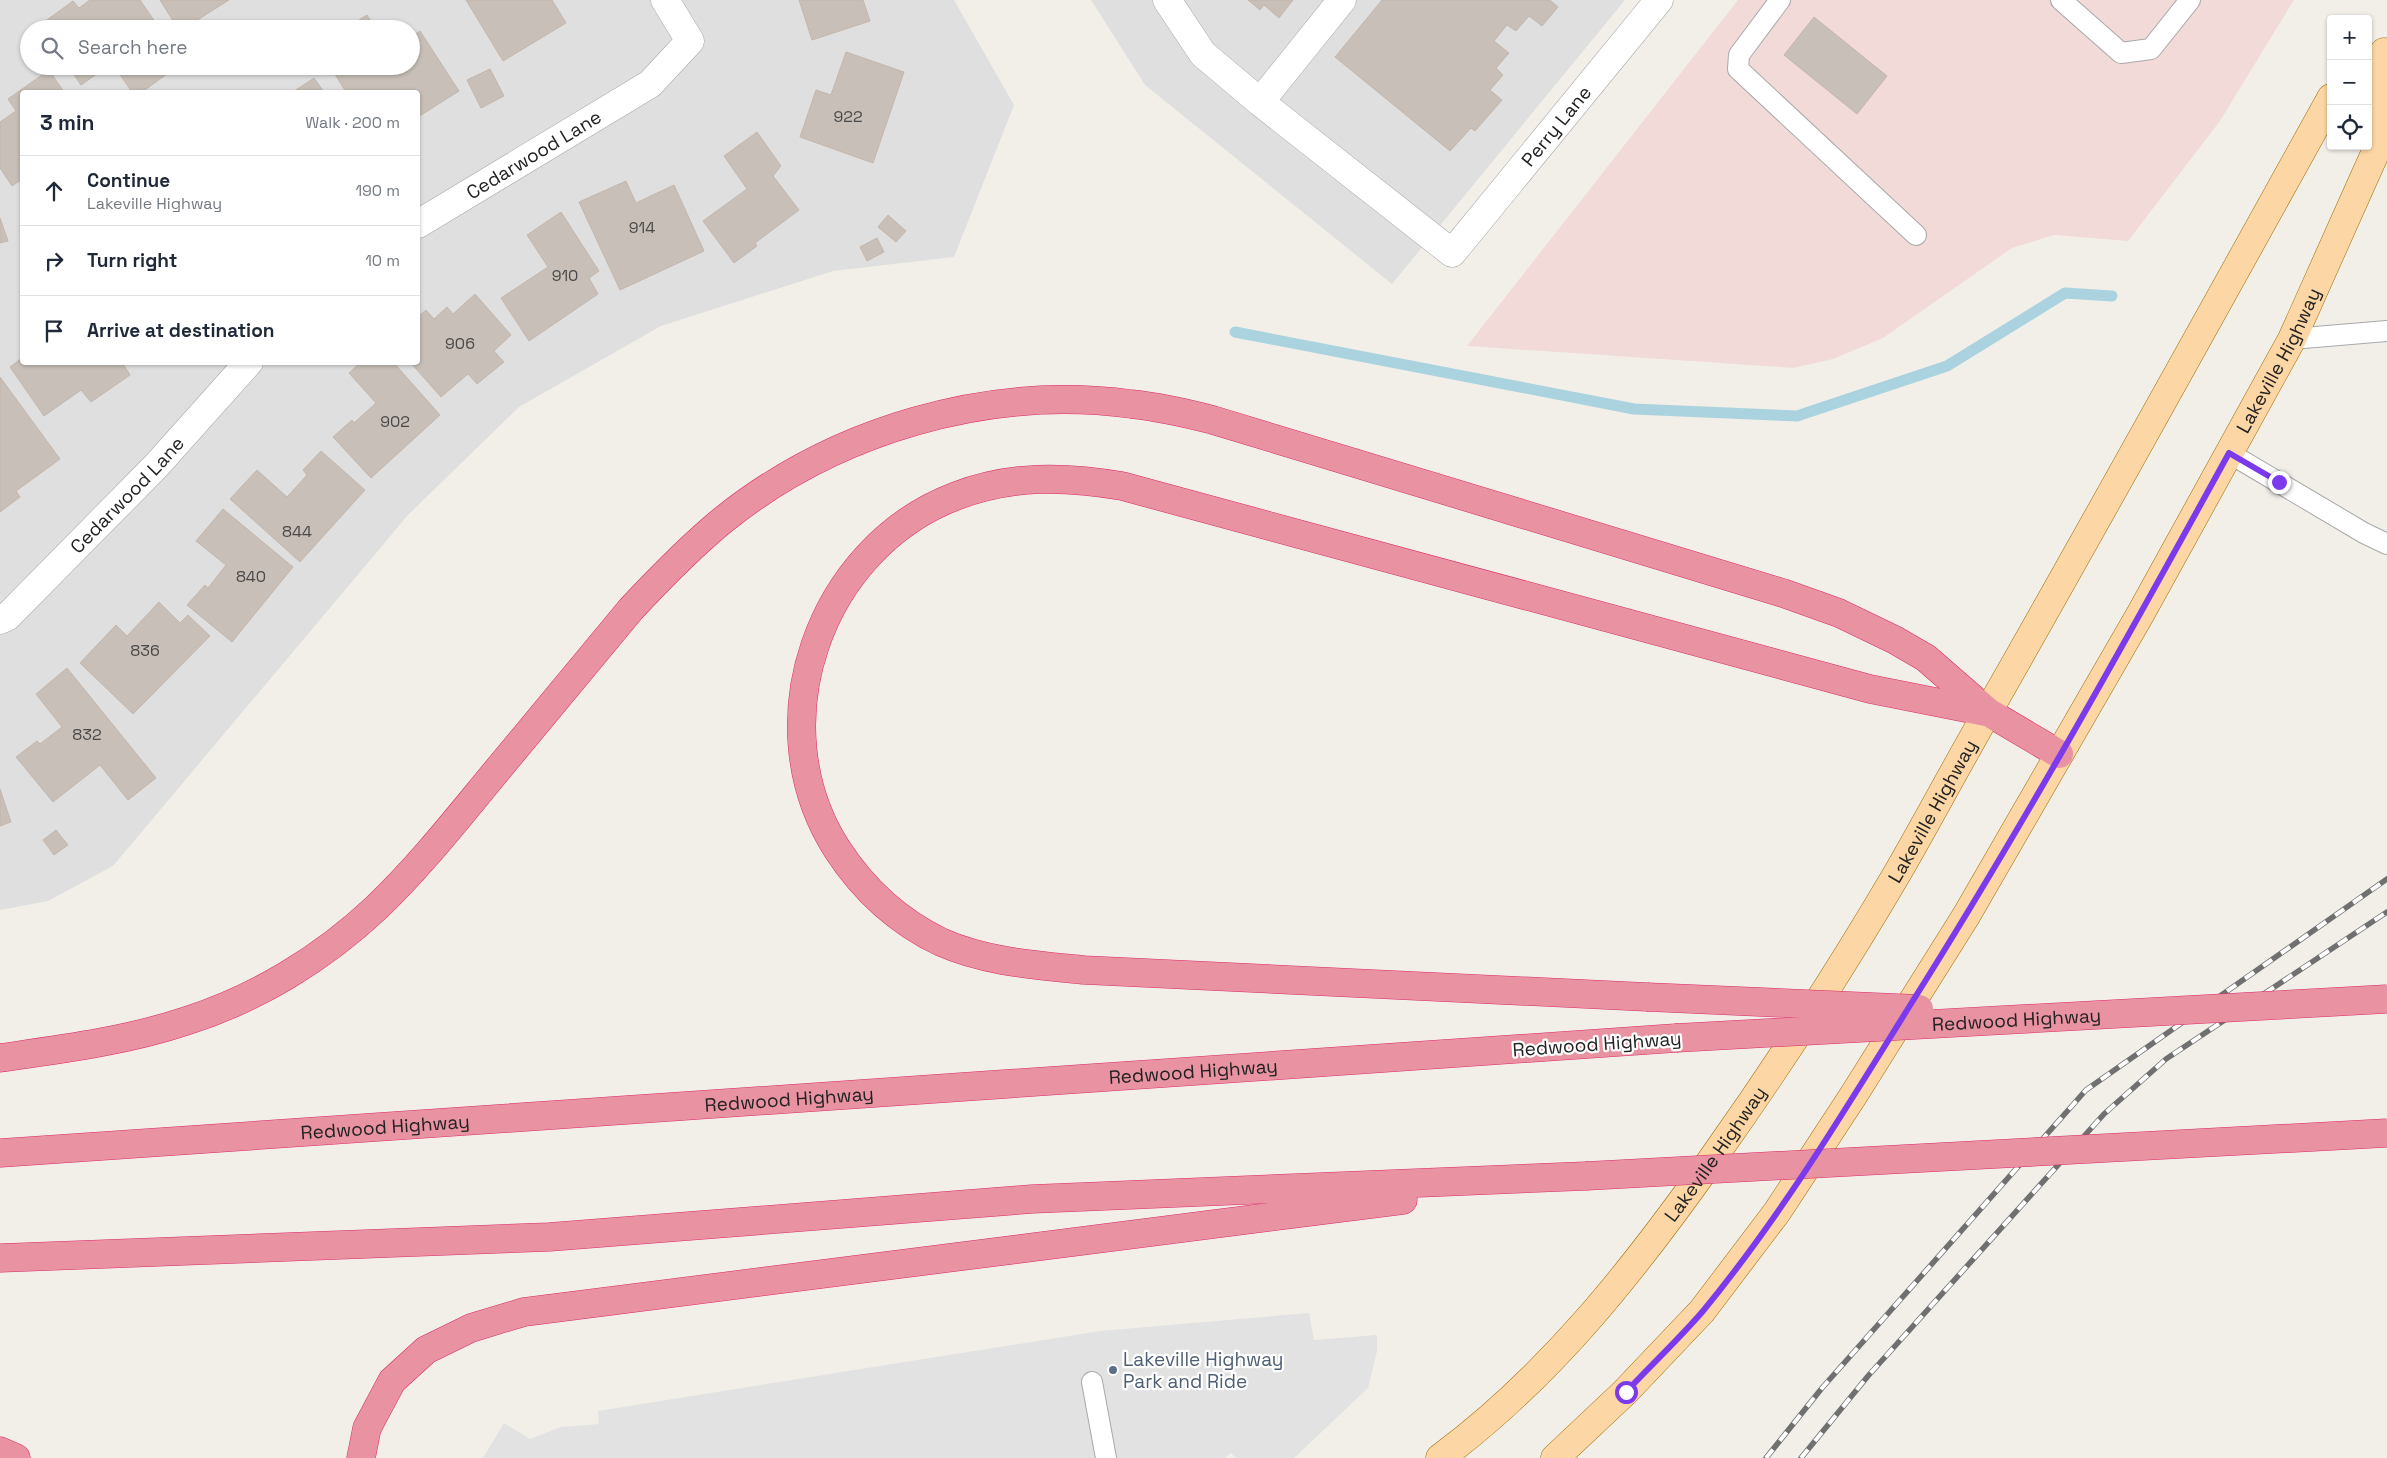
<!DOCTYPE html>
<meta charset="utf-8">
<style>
body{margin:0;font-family:"Space Grotesk",sans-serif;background:#f6f6f7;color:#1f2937}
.controls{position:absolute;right:15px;top:15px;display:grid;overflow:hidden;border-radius:5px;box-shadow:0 1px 4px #0004}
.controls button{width:45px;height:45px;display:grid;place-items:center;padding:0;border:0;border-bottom:1px solid #e0e1e3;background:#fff;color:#1f2937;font:25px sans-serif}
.stop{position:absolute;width:15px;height:15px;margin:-11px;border:4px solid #7c3aed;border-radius:50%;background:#fff}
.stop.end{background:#7c3aed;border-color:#fff;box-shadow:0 1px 5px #0008}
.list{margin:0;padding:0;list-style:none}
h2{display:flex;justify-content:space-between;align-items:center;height:65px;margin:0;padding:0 20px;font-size:21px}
h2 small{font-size:16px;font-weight:400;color:#747a83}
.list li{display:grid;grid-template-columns:32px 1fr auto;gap:15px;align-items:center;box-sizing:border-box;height:70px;padding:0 20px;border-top:1px solid #e0e1e3}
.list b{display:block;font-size:19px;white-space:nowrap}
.list p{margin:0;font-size:16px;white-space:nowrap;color:#747a83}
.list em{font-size:16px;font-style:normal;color:#747a83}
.icon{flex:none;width:28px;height:28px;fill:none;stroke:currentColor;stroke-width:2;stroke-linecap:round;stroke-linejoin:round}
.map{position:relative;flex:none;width:2387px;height:1458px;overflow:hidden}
.search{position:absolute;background:#fff;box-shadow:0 1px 4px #0004;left:20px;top:20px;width:400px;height:55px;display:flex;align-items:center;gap:12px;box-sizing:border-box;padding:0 18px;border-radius:28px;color:#747a83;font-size:19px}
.panel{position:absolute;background:#fff;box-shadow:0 1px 4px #0004;left:20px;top:90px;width:400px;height:275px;border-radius:5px}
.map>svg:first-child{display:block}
</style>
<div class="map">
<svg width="2387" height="1458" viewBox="0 0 2387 1458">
<rect width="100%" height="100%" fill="#f2efe9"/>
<g fill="#e0dfdf" fill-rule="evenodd">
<path d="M0,0h954l60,105 -60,152 -121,14 -172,55 -142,81 -111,108 -295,351 -65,35 -48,9zM29,29h382v37h-382zM22,92h396v270h-396z"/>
<polygon points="1091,0 1625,0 1392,284 1145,85"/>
</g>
<polygon fill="#f2dad9" points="1738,0 2294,0 2220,121 2128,241 2054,235 2012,248 1883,338 1833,359 1793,368 1467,346"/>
<polygon fill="#e2e2e2" points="1309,1313 1314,1340 1377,1335 1377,1351 1368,1388 1294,1458 1236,1458 1231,1453 1225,1458 483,1458 504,1423 530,1439 561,1427 599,1424 598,1411 1100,1331"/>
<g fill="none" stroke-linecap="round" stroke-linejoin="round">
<polyline stroke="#aad3df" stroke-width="11" points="1235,332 1634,409 1797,416 1947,366 2065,293 2112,296"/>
</g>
<g fill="#c7bfb8" stroke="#c4b6ab">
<polygon points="90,0 140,0 160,29 42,29 40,25 73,1 79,8"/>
<polygon points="160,0 229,0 183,29 178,29"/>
<polygon points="466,0 552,0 566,23 503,61"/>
<polygon points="799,0 863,0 870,21 812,40"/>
<polygon points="1248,0 1293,0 1279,18 1264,5 1260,10"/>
<polygon points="1382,0 1550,0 1558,7 1542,26 1529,16 1516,31 1507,25 1494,41 1509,53 1496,68 1503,75 1490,90 1502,100 1475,131 1471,128 1450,151 1335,57"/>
<polygon points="367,15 376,29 345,29"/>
<polygon points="1814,17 1887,76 1857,114 1784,55"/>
<polygon points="420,31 459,91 418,117 418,92 346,92 330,66 411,66 411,37"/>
<polygon points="846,52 904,72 873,163 800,137 816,90 831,95"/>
<polygon points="68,66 108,66 81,85"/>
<polygon points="114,66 178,66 142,92 132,92"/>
<polygon points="490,69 504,96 481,108 467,80"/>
<polygon points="49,70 64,92 22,92 22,179 12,186 0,168 0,122 16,111 8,99"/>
<polygon points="314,78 324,92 293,92"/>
<polygon points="757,132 781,166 773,176 799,210 755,243 757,246 734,263 703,221 747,189 724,156"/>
<polygon points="626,181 636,203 674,185 704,251 620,290 579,202"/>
<polygon points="561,212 599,271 589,278 598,294 529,341 501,298 548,267 527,235"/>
<polygon points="888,215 906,231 896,242 878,227"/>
<polygon points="0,218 8,241 0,243"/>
<polygon points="877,238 884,252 867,261 860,247"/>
<polygon points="475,294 511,335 494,351 504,362 477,384 468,374 441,397 410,362 418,362 418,317 426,310 434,319 447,307 453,314"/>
<polygon points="22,358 22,362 122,362 130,375 91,402 81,390 44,416 10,367"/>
<polygon points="361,362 393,362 440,415 371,478 333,437 352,420 354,423 376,403 349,373"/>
<polygon points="0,377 60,459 16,491 20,497 0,512"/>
<polygon points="321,451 365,490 300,562 230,499 257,470 287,497 307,475 303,470"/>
<polygon points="223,509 293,567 232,642 187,605 205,585 208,588 226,565 196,541"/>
<polygon points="159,602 180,623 188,615 210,636 133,714 80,663 116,625 127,636"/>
<polygon points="67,668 156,778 128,800 100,765 53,802 16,757 37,741 40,744 62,727 36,694"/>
<polygon points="0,789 11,822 0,826"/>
<polygon points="56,830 68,845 54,855 43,840"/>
</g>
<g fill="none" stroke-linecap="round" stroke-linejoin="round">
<g stroke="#a9a9a9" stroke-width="22">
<g id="service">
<polyline points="1780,0 1739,55 1738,69 1916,235"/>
<polyline points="2061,0 2121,53 2151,49 2190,0"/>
<polyline points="2292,339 2387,331"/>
<polyline points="2229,453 2364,533 2387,544"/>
<polyline points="1092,1382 1106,1458"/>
</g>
</g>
<g stroke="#a9a9a9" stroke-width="29">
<g id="minor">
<path id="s1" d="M1167,0l36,54 57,48 192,151 207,-253"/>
<polyline points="1260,102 1342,0"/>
<path id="s2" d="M418,224l232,-140 40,-43 -25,-41"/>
<path id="s3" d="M0,620l7,-3 149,-151 93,-104"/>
</g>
</g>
<g stroke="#a06b00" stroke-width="29">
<g id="primary">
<path id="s4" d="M1440,1458c109,-81 192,-186 270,-296 66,-93 130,-191 188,-290 30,-52 58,-105 88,-157 117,-205 231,-411 345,-617"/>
<path id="s5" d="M1555,1458l70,-66 77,-81 75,-99 76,-116 113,-180 175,-303 151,-274 93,-208 -1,-79"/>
</g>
</g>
<g stroke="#dc2a67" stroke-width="29">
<g id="motorway">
<path d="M1647,997l-563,-27c-49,-5 -98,-8 -143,-28 -44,-21 -78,-53 -104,-93 -80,-125 -18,-301 119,-353 55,-21 109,-20 166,-10l748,203 116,23"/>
<path d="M0,1058c63,-9 126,-17 186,-37 70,-22 137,-63 190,-113 43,-41 80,-88 118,-134 45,-55 91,-110 137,-165 29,-31 59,-62 92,-89 112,-90 265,-135 408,-116 28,3 55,9 82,16l570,173 56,20 56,27 31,18 62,54 71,42"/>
<path id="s6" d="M0,1153l1676,-115"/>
<polyline points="0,1258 549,1237 1032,1199 1586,1176"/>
<polyline points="0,1451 16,1458"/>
<polyline points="361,1458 367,1428 392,1381 426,1350 471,1328 524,1312 1403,1200"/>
</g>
</g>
<use href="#service" stroke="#fff" stroke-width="20"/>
<use href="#minor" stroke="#fff" stroke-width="28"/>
<use href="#primary" stroke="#fcd6a4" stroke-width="28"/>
<use href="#motorway" stroke="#e892a2" stroke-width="28"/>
<g stroke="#707070" stroke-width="5.5">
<g id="rail">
<polyline points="1766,1458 1822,1388 2086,1090 2387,879"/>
<polyline points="1801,1458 1868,1376 2104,1114 2166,1059 2387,912"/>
</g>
</g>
<use href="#rail" stroke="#fff" stroke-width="4" stroke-dasharray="11" stroke-linecap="butt"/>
<g stroke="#dc2a67" stroke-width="29" stroke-linecap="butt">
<g id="motorway-bridge">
<polyline points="1647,997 1919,1009"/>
<path id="s7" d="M1676,1038l711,-39"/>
<polyline points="1586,1176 2387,1133"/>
</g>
</g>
<use href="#motorway-bridge" stroke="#e892a2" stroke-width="28"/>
</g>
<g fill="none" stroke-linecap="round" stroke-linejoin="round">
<path stroke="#7c3aed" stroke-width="6" d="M1626,1392c25,-27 53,-53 77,-81 80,-97 145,-206 211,-312 112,-178 214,-362 315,-546l50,29"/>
</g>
<circle fill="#5c6f8a" stroke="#fff" stroke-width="2" cx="1113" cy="1370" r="5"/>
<g text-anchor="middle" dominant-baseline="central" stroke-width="4.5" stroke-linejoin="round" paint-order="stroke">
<g font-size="16" fill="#4b4948">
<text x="848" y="116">922</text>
<text x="642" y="227">914</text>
<text x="565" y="275">910</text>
<text x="460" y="343">906</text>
<text x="395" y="421">902</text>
<text x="297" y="531">844</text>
<text x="251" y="576">840</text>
<text x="145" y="650">836</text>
<text x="87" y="734">832</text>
</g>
<g font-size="19" fill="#222" stroke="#fff">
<text stroke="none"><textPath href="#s1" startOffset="548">Perry Lane</textPath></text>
<text stroke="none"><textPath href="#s2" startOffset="135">Cedarwood Lane</textPath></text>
<text stroke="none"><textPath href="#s5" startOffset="1321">Lakeville Highway</textPath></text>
<text stroke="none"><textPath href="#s3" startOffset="179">Cedarwood Lane</textPath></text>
<text stroke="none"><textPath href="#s4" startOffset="818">Lakeville Highway</textPath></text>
<text stroke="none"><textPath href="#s7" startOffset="341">Redwood Highway</textPath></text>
<text transform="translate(1597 1044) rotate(-4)">Redwood Highway</text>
<text stroke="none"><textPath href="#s6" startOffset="1196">Redwood Highway</textPath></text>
<text stroke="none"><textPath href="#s6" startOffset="791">Redwood Highway</textPath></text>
<text stroke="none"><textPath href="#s6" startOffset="386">Redwood Highway</textPath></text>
<text stroke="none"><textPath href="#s4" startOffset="412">Lakeville Highway</textPath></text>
</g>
<g font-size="19" fill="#4e5e75" stroke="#fff" text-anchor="start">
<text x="1123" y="1359">Lakeville Highway<tspan x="1123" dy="22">Park and Ride</tspan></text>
</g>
</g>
</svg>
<div class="controls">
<button>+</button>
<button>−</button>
<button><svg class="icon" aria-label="locate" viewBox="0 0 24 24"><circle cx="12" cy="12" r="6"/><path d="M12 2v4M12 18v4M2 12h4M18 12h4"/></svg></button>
</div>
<div class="stop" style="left:1626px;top:1392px"></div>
<div class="stop end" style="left:2279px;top:482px"></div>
<div class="search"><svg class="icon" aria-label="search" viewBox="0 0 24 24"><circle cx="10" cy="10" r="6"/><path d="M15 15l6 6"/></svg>Search here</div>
<section class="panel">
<h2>3 min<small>Walk · 200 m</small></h2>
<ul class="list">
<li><svg class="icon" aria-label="ahead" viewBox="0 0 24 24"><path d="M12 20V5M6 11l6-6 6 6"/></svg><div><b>Continue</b><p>Lakeville Highway</p></div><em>190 m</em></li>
<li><svg class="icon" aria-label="right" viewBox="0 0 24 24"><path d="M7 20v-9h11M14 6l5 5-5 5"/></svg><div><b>Turn right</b></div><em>10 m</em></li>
<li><svg class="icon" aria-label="arrive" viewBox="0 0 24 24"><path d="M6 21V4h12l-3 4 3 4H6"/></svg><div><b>Arrive at destination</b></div></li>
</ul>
</section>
</div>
